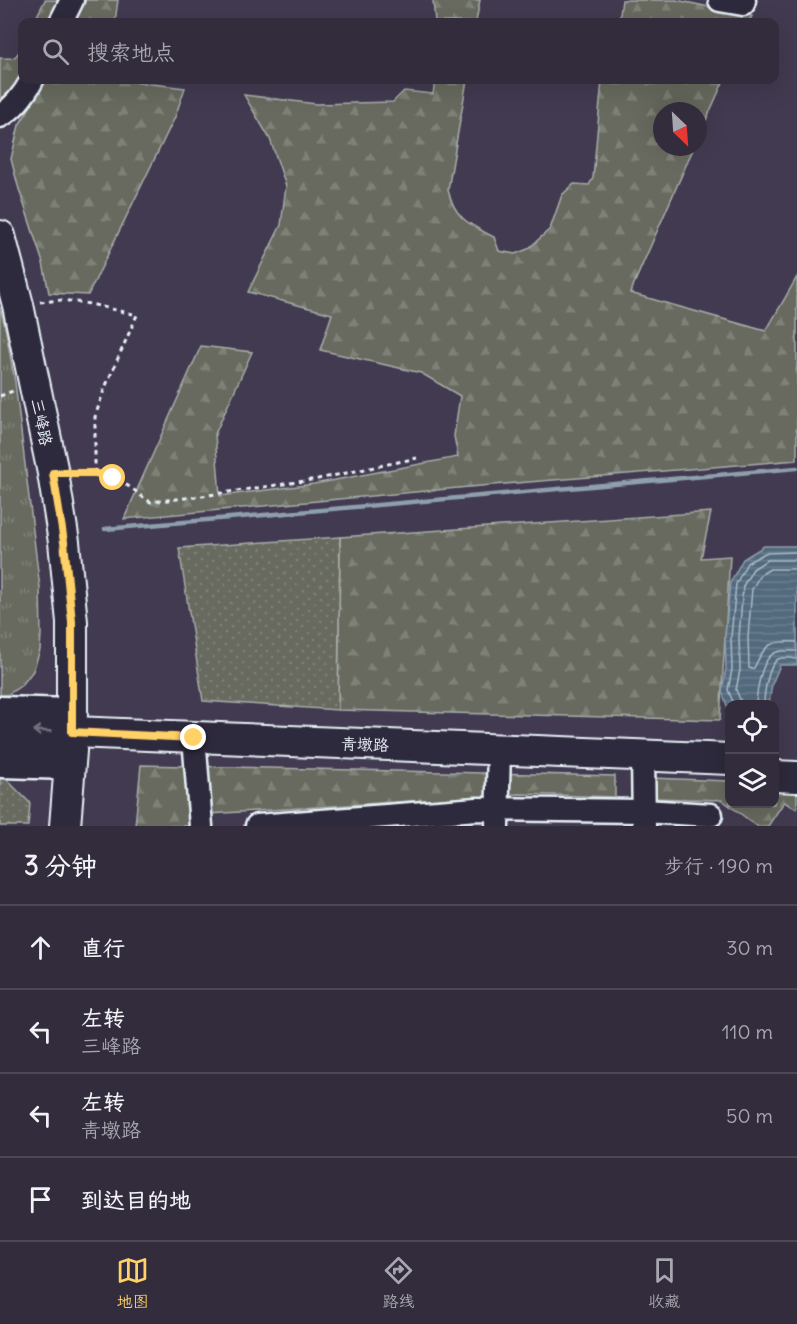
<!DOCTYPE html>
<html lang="zh">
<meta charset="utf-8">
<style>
body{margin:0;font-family:Delius,"LXGW WenKai TC",sans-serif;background:#3d3847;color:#f1f3f6}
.controls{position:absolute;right:18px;bottom:18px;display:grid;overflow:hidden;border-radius:12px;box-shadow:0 6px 24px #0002}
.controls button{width:54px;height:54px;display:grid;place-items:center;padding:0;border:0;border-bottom:2px solid #4d4856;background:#322c3c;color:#f1f3f6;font:30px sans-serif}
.compass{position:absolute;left:653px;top:102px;width:54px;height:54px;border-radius:50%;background:#322c3c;box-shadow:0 6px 24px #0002;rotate:155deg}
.stop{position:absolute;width:18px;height:18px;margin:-14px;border:4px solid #ffd166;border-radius:50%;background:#fff}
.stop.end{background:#ffd166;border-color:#fff;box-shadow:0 2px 6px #0008}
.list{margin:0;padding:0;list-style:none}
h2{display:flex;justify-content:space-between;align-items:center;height:78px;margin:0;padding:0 24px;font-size:26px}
h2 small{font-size:20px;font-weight:400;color:#a8a7af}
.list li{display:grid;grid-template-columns:39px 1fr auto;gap:18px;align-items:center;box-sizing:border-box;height:84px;padding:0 24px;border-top:2px solid #4d4856}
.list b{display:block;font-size:22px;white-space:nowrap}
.list p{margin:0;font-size:20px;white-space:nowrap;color:#a8a7af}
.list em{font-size:20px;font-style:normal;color:#a8a7af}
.icon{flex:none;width:33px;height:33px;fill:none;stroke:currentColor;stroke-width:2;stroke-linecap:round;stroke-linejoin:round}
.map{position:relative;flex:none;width:797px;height:826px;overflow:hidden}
.search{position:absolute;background:#322c3c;box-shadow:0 6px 24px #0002;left:18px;right:18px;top:18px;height:66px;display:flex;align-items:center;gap:15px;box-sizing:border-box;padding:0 21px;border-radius:12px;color:#a8a7af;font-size:22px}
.sheet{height:414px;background:#322c3c}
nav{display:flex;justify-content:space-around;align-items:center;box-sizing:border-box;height:84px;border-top:2px solid #4d4856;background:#322c3c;font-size:16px;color:#a8a7af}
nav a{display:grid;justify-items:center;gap:3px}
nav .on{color:#ffd166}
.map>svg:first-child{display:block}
</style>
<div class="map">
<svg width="797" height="826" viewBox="0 0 797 826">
<defs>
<pattern id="forest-firs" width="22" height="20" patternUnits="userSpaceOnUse" patternTransform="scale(1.5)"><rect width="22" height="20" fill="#676b5e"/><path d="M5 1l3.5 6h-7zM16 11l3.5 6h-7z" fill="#7d8176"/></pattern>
<pattern id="park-tufts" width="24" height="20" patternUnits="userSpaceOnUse" patternTransform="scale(1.5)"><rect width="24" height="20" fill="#676b5e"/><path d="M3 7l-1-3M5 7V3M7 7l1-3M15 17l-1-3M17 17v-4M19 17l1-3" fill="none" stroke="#7d8176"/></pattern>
<pattern id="garden-dots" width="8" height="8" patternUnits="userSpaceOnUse" patternTransform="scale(1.5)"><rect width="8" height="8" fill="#676b5e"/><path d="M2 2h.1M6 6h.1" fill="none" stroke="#7d8176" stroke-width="1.8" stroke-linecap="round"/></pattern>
<pattern id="water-rules" width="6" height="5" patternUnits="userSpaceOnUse" patternTransform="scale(1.5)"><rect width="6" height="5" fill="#52697d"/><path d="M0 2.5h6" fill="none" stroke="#6b7f90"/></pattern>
</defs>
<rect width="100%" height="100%" fill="#423a50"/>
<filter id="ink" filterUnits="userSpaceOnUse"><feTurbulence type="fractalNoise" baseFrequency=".0167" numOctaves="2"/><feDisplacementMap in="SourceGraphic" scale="12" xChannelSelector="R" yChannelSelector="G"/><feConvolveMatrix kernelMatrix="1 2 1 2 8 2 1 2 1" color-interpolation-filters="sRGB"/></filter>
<g filter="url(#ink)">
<g fill="url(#forest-firs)" stroke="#a8aeab" stroke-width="1.5">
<polygon points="45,0 62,0 50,22 34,22"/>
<polygon points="86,0 118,0 115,22 75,22"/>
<polygon points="433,0 480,0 476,22 435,22"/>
<polygon points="622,0 676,0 752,16 749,22 619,22"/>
<path d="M22,46v29l-7,15 -15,9v-41c14,1 16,1 22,-12z"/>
<polygon points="47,80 119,80 185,88 175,117 88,295 49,293 43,263 18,186 11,159 19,125"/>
<path d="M435,80h32l-19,110c7,29 21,34 46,47l5,14 16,3 13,-5 22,-20 12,-34 12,-11 15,1 4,-7 9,-98h122l-26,58v-27h-36v36h32l-64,146 136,38 31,-54v183l-328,27 -345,32 77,-173 51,6 -37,82 5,62 94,-12 144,-27 -4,-21 6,-40 -39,-23 -101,-23 12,-36 -84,-22 33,-67 5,-39 -16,-47 -26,-44 72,9 77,-2 11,-11 29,3z"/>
<polygon points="711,512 701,558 730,556 720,720 338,710 340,537"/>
<polygon points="141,765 615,776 615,797 519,794 209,814 209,826 135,826"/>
<polygon points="650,778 729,781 730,804 774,804 775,783 797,784 797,809 784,802 768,826 757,826 722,800 650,798"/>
</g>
<polygon fill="url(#park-tufts)" stroke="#a8aeab" stroke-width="1.5" points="0,307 5,326 15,382 40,588 41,634 40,650 33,671 22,685 7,695 0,695"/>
<g fill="url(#garden-dots)" stroke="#a8aeab" stroke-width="1.5">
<polygon points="340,537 338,710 203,701 179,548"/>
<polygon points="0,777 4,777 30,803 28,826 0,826"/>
</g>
<polygon fill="url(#water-rules)" stroke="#8e9fae" stroke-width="1.5" points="764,546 797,546 797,665 780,665 772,684 769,704 730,704 729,709 727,706 722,691 726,669 725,637 730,583 743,559"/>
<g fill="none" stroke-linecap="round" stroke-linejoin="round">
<g stroke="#acbbc7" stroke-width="1.5">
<path d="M797,569h-27l-10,6 -8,14 -4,48 1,31 3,1 2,-1c12,-25 15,-27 43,-26"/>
<polyline points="734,704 728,690 732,669 731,637 736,584 747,563 765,553 797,552"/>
<polyline points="742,704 736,690 740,670 739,637 743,586 753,569 767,560 797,560"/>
<path d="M756,704c1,-13 5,-48 21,-52 6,-2 14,-1 20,-1"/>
<path d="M764,704c0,-10 4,-39 14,-45 5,-2 14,-1 19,0"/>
</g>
<polyline stroke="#8e9fae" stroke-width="4.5" points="105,529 797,468"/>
<g stroke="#e8f1f8" stroke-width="27">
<g id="minor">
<polyline points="720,0 743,4 744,0"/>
<polyline points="61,22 72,0"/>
<path d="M0,116c14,-8 25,-23 32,-36"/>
<polyline points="0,708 72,710"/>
<polyline points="194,737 201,826"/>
<polyline points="643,756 644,826"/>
<polyline points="1,766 70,768"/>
<polyline points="257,826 477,809 643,811 711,815"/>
<polyline points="497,826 499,750"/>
</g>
</g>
<g stroke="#e8f1f8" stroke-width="34">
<g id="major">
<polyline points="0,236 18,305 53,473 64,542 72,622 72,710 71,751 65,826"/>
<polyline points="0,729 730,759"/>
<polyline points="0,752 69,751"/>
<polyline points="774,776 797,777"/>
</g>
</g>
<g stroke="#e8f1f8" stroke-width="3" stroke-dasharray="4.5 4.5" stroke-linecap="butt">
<polyline points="40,302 62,300 90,304 137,315 104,390 95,417 95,472"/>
<polyline points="0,396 13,391"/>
<path d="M74,473c23,0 38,1 57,15 8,5 12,11 20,14l51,-6 116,-17 99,-21"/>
</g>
<use href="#minor" stroke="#2f2a3d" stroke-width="22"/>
<use href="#major" stroke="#2f2a3d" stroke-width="30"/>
</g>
<defs><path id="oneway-shaft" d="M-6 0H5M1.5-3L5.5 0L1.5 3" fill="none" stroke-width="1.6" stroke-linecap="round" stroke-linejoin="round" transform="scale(1.5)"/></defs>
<use stroke="#70707e" href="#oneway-shaft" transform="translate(42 731) rotate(-178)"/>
</g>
<g fill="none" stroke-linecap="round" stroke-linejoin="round" filter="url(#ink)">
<polyline stroke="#ffd166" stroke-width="8" points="113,478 95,473 53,473 64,542 72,622 72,732 194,738"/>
</g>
<g text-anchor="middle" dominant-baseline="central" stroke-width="4.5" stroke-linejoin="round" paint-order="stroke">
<g font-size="16" fill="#e8f1f8" stroke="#2f2a3d">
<text transform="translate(42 422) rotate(78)">三峰路</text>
<text transform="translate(365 744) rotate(2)">青墩路</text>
</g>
</g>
</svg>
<div class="controls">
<button><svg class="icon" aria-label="locate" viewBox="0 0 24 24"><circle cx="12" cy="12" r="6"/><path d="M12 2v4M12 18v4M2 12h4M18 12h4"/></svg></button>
<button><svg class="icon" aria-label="layers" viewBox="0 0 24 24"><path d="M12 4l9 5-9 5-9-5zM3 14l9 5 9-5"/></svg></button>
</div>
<svg class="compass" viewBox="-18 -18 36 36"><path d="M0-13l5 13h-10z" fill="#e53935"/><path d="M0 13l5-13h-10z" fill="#a8a7af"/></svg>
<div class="stop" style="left:113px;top:478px"></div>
<div class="stop end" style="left:194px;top:738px"></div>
<div class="search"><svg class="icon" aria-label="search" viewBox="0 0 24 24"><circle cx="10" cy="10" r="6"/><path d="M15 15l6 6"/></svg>搜索地点</div>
</div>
<section class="sheet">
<h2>3 分钟<small>步行 · 190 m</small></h2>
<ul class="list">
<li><svg class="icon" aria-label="ahead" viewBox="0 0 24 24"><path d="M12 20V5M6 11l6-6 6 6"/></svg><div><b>直行</b></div><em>30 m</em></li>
<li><svg class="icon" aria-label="left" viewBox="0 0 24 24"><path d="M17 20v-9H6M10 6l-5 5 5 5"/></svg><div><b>左转</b><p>三峰路</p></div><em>110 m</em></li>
<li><svg class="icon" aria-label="left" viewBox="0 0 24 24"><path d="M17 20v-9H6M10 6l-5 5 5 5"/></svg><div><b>左转</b><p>青墩路</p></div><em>50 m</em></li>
<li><svg class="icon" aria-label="arrive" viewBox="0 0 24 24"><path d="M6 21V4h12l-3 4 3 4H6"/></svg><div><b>到达目的地</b></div></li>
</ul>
</section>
<nav>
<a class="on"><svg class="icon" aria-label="map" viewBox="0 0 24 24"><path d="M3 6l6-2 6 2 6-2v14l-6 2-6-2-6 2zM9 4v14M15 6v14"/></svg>地图</a>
<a><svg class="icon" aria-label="directions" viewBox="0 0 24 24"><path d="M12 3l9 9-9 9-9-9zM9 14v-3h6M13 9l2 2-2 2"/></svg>路线</a>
<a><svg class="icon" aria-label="saved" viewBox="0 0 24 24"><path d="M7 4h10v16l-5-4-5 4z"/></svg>收藏</a>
</nav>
